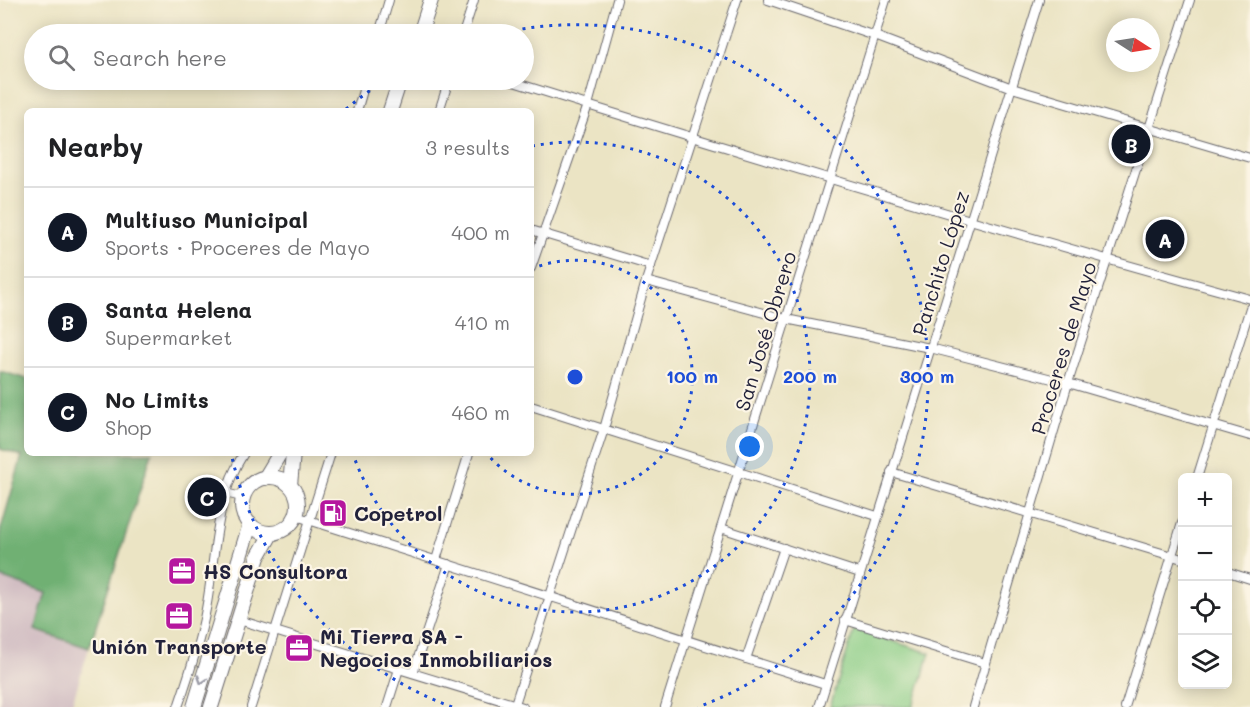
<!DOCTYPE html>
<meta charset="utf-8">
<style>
body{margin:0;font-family:Mali,sans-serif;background:#f6f6f6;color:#202124}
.controls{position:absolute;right:18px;bottom:18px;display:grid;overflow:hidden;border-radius:9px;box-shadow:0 3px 15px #0003}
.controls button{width:54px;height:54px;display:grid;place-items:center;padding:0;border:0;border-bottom:2px solid #e0e0e0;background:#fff;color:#202124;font:30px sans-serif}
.compass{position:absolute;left:1106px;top:18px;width:54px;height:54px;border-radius:50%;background:#fff;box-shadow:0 3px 15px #0003;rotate:102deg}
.you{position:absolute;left:750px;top:447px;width:21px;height:21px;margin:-15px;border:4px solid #fff;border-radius:50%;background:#1a73e8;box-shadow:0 0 0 9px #1a73e833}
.badge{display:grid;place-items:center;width:39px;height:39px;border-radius:50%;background:#111827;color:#fff;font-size:20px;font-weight:700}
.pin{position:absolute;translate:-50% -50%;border:3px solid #fff;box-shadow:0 2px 6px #0006}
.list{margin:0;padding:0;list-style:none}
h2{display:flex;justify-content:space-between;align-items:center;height:78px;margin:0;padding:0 24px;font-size:26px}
h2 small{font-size:20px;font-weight:400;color:#757577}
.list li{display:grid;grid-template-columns:39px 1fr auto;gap:18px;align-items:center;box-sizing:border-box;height:90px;padding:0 24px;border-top:2px solid #e0e0e0}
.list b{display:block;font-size:22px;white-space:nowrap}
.list p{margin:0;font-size:20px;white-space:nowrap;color:#757577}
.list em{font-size:20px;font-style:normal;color:#757577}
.icon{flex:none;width:33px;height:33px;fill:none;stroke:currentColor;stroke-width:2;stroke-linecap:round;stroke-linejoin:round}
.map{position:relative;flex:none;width:1250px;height:707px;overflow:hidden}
.search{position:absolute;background:#fff;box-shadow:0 3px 15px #0003;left:24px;top:24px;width:510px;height:66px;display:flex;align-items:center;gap:15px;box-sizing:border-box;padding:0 21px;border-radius:33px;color:#757577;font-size:22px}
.panel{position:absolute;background:#fff;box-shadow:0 3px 15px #0003;left:24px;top:108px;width:510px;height:348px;border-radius:9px}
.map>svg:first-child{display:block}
</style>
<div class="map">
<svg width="1250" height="707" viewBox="0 0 1250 707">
<rect width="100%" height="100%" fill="#fcf5e5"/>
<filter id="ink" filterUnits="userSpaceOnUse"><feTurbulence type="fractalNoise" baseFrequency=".0167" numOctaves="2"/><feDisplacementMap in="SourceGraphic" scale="12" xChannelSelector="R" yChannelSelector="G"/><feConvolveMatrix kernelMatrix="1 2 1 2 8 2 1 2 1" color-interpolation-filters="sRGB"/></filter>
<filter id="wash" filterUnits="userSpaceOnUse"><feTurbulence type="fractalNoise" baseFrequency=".008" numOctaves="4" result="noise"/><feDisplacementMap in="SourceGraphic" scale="24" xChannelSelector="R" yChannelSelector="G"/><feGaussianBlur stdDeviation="1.35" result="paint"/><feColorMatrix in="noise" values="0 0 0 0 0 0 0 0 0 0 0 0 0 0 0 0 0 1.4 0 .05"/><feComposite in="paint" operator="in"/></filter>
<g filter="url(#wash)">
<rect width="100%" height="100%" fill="#ebe4c4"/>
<polygon fill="#d2bec3" points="0,577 46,593 35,631 89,648 71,707 0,707"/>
<polygon fill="#8bcd86" stroke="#567860" stroke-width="1.5" points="854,629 930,653 913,707 830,707"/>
<polygon fill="#70b073" stroke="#496957" stroke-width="1.5" points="0,371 27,379 27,453 152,453 89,648 35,630 46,593 0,577 0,532 22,456 0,449"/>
</g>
<g filter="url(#ink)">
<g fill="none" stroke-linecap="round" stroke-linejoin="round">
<g stroke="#68666b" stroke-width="10">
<g id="street">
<polyline points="768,0 875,36 1012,88 1250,158"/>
<polyline points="379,34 389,0"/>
<polyline points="463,34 474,0"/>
<path d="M507,80c246,77 494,151 743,219"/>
<polyline points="357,111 366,80"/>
<polyline points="439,111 449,80"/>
<polyline points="531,230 651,266"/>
<polyline points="531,268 588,105 617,0"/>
<polyline points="646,281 786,319 930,348 1068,383 1250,436"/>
<polyline points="531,406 877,516"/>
<polyline points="891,472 1182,559"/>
<polyline points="1197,478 1250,308"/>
<polyline points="225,493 242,497"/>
<polyline points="296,516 825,684"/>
<polyline points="721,528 860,573"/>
<polyline points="436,560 469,453"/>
<polyline points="1228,572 1250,579"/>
<polyline points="239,620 523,707"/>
<polyline points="845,620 985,663"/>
<polyline points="746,659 784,548"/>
<polyline points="413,673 449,564"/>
<path d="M178,707c11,-32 22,-65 28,-98 10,-52 8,-110 38,-156"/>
<polyline points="251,707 331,453"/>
<polyline points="387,707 399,669"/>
<polyline points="514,707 604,429 646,281 737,0"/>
<polyline points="665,707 886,0"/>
<polyline points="819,707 1039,0"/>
<polyline points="973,707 1068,383 1190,0"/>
<polyline points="1125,707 1182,523"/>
</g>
</g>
<g stroke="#68666b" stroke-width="16">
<g id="highway">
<polyline points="420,34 431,0"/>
<polyline points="390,111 400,80"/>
<circle cx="270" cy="505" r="28"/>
<polyline points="265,478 280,453"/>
<polyline points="290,485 293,453"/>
<polyline points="194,707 250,524"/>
<polyline points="211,707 258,557 271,534"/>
</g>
</g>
<use href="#street" stroke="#fff" stroke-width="8"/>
<use href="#highway" stroke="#fff" stroke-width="14"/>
</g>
<defs><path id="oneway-chevron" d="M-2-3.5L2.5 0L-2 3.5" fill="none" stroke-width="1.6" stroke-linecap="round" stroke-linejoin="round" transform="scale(1.5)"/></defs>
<use stroke="#9c9ca7" href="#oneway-chevron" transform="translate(202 680) rotate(108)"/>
</g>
<g fill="none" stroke="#1d4ed8" stroke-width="3" stroke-dasharray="3 6">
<path d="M531 269A117 117 0 1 1 487 454"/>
<path d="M532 146A235 235 0 1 1 353 454"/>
<path d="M452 707A352 352 0 0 1 231 453M346 109A352 352 0 0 1 386 80M496 34A352 352 0 0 1 698 707"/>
</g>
<defs>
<g id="fuel-square" transform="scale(1.5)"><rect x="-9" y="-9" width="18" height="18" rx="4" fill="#b5179e" stroke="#fcf5e5"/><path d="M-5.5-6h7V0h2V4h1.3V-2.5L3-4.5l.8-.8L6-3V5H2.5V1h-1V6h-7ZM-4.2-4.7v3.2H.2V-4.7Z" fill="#fff"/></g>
<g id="office-square" transform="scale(1.5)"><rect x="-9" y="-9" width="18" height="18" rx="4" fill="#b5179e" stroke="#fcf5e5"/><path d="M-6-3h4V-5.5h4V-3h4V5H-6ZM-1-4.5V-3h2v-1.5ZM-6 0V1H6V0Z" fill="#fff"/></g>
</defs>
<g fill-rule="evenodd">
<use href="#fuel-square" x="333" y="513"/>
<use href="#office-square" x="182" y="571"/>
<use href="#office-square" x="179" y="616"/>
<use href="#office-square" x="299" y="648"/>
</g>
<g text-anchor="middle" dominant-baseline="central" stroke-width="4.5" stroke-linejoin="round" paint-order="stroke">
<g font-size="20" fill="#22223b" stroke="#fcf5e5">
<text transform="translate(940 263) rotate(-73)">Panchito López</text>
<text transform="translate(765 331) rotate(-73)">San José Obrero</text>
<text transform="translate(1063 348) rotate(-73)">Proceres de Mayo</text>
</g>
<g font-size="20" font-weight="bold" fill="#22223b" stroke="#fcf5e5" text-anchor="start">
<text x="354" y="513">Copetrol</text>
<text x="203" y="571">HS Consultora</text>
<text x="320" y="636">Mi Tierra SA -<tspan x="320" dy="23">Negocios Inmobiliarios</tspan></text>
<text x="179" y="646" text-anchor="middle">Unión Transporte</text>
</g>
</g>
<circle cx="575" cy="377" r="9" fill="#1d4ed8" stroke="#fcf5e5" stroke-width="3"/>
<g font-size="18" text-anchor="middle" font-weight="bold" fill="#1d4ed8" stroke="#fcf5e5" stroke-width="4.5" stroke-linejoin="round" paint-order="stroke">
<text x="692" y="383">100 m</text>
<text x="810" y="383">200 m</text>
<text x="927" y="383">300 m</text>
</g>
</svg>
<div class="controls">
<button>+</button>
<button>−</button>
<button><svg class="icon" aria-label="locate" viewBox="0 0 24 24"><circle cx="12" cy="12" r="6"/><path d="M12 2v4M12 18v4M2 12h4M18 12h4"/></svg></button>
<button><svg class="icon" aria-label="layers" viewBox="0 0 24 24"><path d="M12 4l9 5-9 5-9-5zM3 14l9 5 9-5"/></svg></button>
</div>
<svg class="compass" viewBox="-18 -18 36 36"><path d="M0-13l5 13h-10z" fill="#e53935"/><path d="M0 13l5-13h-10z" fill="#757577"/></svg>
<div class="you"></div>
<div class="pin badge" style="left:1165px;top:239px">A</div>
<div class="pin badge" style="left:1131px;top:144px">B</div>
<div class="pin badge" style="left:207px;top:497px">C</div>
<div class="search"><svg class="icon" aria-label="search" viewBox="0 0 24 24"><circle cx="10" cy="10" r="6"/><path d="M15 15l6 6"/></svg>Search here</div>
<section class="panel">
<h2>Nearby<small>3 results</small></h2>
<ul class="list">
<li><span class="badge">A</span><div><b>Multiuso Municipal</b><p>Sports · Proceres de Mayo</p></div><em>400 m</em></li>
<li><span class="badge">B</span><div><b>Santa Helena</b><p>Supermarket</p></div><em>410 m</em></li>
<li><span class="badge">C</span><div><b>No Limits</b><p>Shop</p></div><em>460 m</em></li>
</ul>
</section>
</div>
